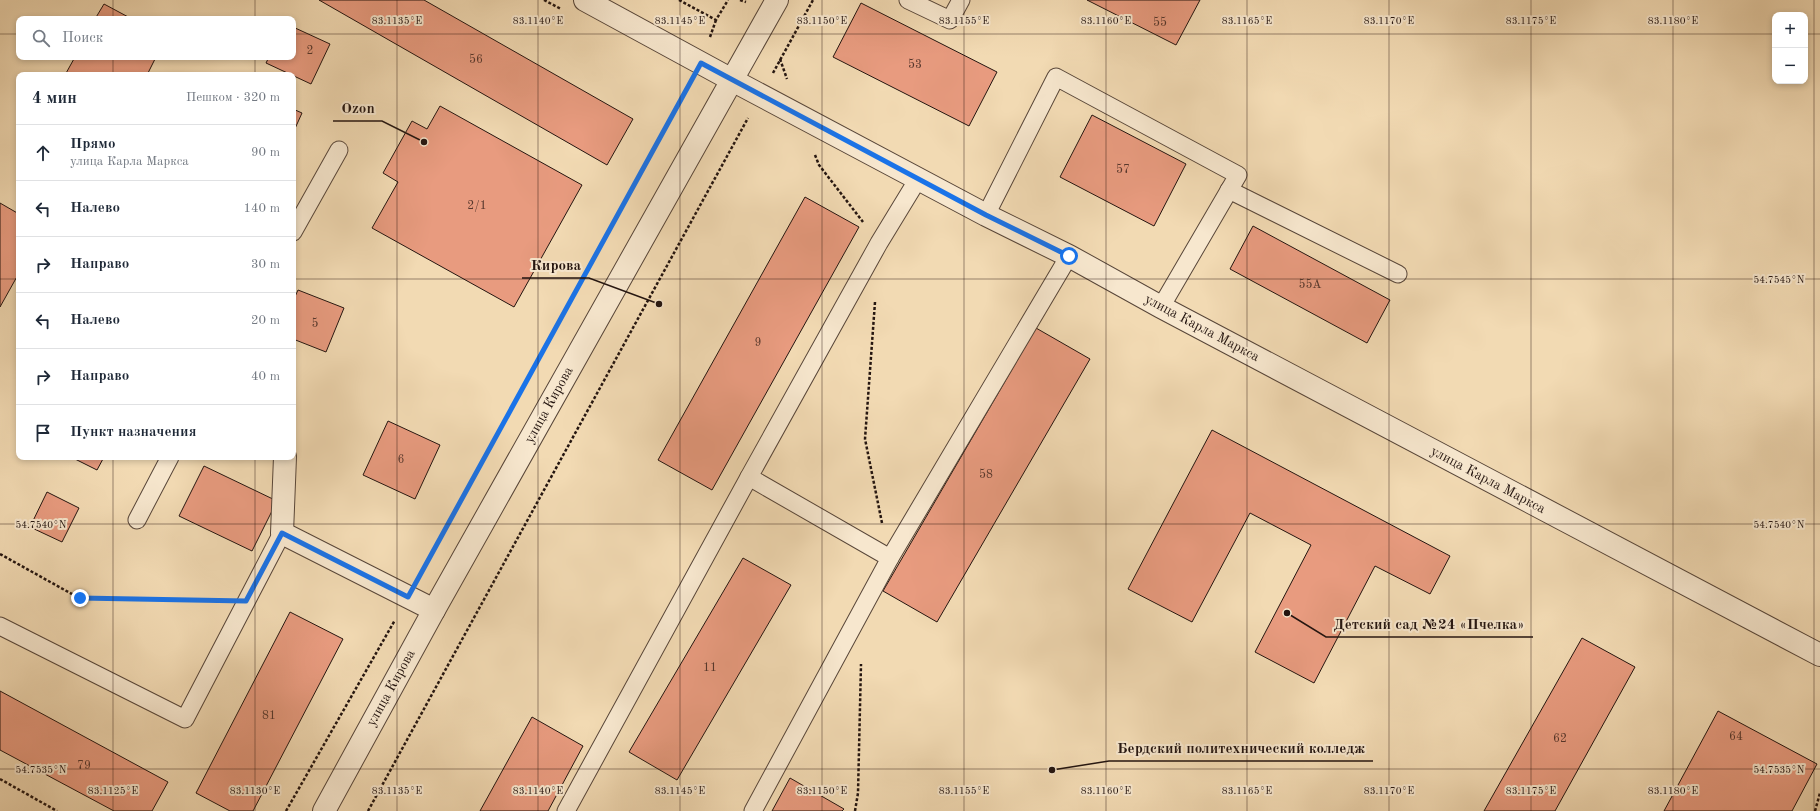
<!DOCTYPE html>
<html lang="ru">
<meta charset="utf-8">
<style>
body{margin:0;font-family:"Old Standard TT",serif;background:#f2f2f3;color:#1f2937}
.controls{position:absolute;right:12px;top:12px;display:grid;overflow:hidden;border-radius:8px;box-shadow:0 2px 6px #0003}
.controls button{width:36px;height:36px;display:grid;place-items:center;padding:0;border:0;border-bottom:1px solid #e0e1e3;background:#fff;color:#1f2937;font:20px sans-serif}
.stop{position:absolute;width:12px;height:12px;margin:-9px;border:3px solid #1a73e8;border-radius:50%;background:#fff}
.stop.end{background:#1a73e8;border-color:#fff;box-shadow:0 1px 4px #0008}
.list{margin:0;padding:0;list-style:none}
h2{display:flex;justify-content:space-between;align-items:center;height:52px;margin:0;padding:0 16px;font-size:17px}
h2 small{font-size:13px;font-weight:400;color:#747a83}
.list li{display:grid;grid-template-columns:26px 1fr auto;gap:12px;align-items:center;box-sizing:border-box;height:56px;padding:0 16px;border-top:1px solid #e0e1e3}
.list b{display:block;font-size:15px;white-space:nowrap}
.list p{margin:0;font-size:13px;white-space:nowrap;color:#747a83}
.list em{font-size:13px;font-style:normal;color:#747a83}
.icon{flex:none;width:22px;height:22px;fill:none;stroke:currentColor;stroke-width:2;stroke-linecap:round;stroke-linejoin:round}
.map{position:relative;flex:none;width:1820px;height:811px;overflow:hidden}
.search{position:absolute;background:#fff;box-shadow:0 2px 6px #0003;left:16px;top:16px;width:280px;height:44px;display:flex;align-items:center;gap:10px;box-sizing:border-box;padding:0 14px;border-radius:8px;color:#747a83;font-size:15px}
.panel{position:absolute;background:#fff;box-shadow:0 2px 6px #0003;left:16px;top:72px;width:280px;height:388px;border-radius:8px}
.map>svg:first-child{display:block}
</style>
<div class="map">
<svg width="1820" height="811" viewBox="0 0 1820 811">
<rect width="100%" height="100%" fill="#f2dab3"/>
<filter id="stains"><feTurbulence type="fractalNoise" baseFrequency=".005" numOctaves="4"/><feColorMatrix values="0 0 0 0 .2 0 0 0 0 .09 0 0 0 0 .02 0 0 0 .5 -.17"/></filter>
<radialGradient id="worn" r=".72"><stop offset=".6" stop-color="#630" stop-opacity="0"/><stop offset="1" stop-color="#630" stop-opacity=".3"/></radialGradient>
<g fill="#e89b7f" stroke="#241510">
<polygon points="319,0 424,0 633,119 607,165"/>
<polygon points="1087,0 1200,0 1176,45"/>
<polygon points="861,3 997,72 969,126 833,57"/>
<polygon points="104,4 132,19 95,19"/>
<polygon points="293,27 330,44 311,84 266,63 269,57 293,57"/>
<polygon points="75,57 156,57 147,75 65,75"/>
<polygon points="440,106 582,185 514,307 372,228 398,182 383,173 412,121 427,129"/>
<polygon points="293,109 302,113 293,133"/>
<polygon points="1092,115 1186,164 1154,226 1060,177"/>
<polygon points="805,197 859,227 712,490 658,460"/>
<polygon points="0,203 19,214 19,273 0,307"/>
<polygon points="1253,226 1390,300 1367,343 1230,269"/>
<polygon points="298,290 344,308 326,352 293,339 293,301"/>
<polygon points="1036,328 1090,359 937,622 883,591"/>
<polygon points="388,421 440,445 415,499 363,475"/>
<polygon points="1212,430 1450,556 1430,594 1375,566 1314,683 1255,652 1311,545 1250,513 1192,622 1128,589"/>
<polygon points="71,457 104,457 97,470"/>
<polygon points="204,466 277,501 252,551 179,516"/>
<polygon points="47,492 79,508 62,542 30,527"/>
<polygon points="743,558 791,585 677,780 629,752"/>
<polygon points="290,612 343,639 253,811 230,811 196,793"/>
<polygon points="1582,638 1635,667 1555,811 1484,811"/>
<polygon points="0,691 168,782 152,811 114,811 0,750"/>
<polygon points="1718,711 1817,764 1792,811 1664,811"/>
<polygon points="532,717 583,746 548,811 480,811"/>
<polygon points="790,778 844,809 842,811 772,811"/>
</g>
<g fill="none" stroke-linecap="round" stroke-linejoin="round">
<g stroke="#584639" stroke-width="19">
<g id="service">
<polyline points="908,0 950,20 961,0"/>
<polyline points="1229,190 1398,274"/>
<polyline points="986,215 1056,77 1238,175 1161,307"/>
<polyline points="293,232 339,150"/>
<polyline points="137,520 170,457"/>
<polyline points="890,558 749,477 879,243 918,179"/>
<polyline points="0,626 185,719 282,533"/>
<polyline points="566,811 749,477"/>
<polyline points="753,811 890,558 1069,256"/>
</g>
</g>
<g stroke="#584639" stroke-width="24">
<g id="minor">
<polyline points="585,0 732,80 986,215 1069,256 1161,307 1820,655"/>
<polyline points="285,457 282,533 434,610"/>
</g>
</g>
<g stroke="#584639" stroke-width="24">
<polyline id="tertiary" points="324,811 434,610 777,0"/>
</g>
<g stroke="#241510" stroke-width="2.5" stroke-dasharray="3 2" stroke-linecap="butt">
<polyline points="544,0 561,9"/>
<polyline points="679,0 716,20 728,0"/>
<polyline points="740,0 746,2"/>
<polyline points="710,37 716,20"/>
<polyline points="780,59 787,79"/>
<polyline points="773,73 813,0"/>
<polyline points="815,155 819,165 863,222"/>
<polyline points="875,302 865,439 882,523"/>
<polyline points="0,554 79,598 220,601"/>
<polyline points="421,574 688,86"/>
<polyline points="0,779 57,811"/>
<polyline points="286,811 395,620"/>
<polyline points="368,811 748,118"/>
<polyline points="855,811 858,793 861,664"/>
<polyline points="1815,811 1820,793"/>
</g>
<use href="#service" stroke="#f7e7ce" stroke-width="17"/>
<use href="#minor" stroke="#f7e7ce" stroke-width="22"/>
<use href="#tertiary" stroke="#f7e7ce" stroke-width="22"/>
</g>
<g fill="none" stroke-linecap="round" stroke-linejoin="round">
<polyline stroke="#1a73e8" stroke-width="5" points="80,598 246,601 282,533 408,597 701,63 986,215 1069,256"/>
</g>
<path fill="none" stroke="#241510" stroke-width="1" stroke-opacity="0.45" d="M113,0v19M255,0v19M397,0v811M538,0v811M680,0v811M822,0v811M964,0v811M1106,0v811M1247,0v811M1389,0v811M1531,0v811M1673,0v811M1814,0v811M0,34h19M293,34h1482M1805,34h15M113,57v18M255,57v18M0,279h19M293,279h1527M113,457v354M255,457v354M0,524h1820M0,769h1820"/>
<g text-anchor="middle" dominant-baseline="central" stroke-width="4" stroke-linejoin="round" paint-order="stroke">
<g font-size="12" fill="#55362c">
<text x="1160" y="23">55</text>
<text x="310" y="51">2</text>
<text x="476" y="60">56</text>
<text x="915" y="65">53</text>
<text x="1123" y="170">57</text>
<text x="477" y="206">2/1</text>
<text x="1310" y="285">55А</text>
<text x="315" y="324">5</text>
<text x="758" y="343">9</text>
<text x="401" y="460">6</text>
<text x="986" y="475">58</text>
<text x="710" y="668">11</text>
<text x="269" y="716">81</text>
<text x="1736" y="737">64</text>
<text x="1560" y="739">62</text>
<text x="84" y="766">79</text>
</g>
<g font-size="14" fill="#241510" stroke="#f7e7ce">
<text transform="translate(1202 328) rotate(28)">улица Карла Маркса</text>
<text transform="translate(549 405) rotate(-61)">улица Кирова</text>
<text transform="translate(1488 480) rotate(28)">улица Карла Маркса</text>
<text transform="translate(391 688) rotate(-61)">улица Кирова</text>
</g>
</g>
<g font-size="10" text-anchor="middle" fill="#241510" stroke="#f7e7ce" stroke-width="4" stroke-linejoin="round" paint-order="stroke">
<text x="397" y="24">83.1135°E</text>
<text x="538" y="24">83.1140°E</text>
<text x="680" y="24">83.1145°E</text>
<text x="822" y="24">83.1150°E</text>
<text x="964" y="24">83.1155°E</text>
<text x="1106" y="24">83.1160°E</text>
<text x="1247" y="24">83.1165°E</text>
<text x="1389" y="24">83.1170°E</text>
<text x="1531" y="24">83.1175°E</text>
<text x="1673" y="24">83.1180°E</text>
<text x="1779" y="283">54.7545°N</text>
<text x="41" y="528">54.7540°N</text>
<text x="1779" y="528">54.7540°N</text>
<text x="41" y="773">54.7535°N</text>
<text x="1779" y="773">54.7535°N</text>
<text x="113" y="794">83.1125°E</text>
<text x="255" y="794">83.1130°E</text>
<text x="397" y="794">83.1135°E</text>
<text x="538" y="794">83.1140°E</text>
<text x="680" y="794">83.1145°E</text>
<text x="822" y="794">83.1150°E</text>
<text x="964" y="794">83.1155°E</text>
<text x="1106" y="794">83.1160°E</text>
<text x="1247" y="794">83.1165°E</text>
<text x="1389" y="794">83.1170°E</text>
<text x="1531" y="794">83.1175°E</text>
<text x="1673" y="794">83.1180°E</text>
</g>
<path fill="none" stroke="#241510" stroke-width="1.5" d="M424 142L382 121H333M659 304L589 278H522M1287 613L1326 637H1533M1052 770L1109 761H1373"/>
<g fill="#241510" stroke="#f7e7ce" stroke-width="1.5">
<circle cx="424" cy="142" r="4"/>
<circle cx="659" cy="304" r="4"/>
<circle cx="1287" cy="613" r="4"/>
<circle cx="1052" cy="770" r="4"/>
</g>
<g font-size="15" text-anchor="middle" font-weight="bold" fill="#241510" stroke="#f7e7ce" stroke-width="4" stroke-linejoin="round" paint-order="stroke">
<text x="358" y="113">Ozon</text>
<text x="556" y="270">Кирова</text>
<text x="1429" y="629">Детский сад №24 «Пчелка»</text>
<text x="1241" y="753">Бердский политехнический колледж</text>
</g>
<rect width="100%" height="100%" filter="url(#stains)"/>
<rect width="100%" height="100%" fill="url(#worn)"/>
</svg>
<div class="controls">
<button>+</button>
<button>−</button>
</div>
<div class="stop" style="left:1069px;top:256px"></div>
<div class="stop end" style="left:80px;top:598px"></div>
<div class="search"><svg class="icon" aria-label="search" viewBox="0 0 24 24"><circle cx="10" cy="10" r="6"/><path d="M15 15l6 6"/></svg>Поиск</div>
<section class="panel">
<h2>4 мин<small>Пешком · 320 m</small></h2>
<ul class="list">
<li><svg class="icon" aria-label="ahead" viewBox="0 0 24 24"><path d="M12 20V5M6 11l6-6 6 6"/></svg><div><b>Прямо</b><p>улица Карла Маркса</p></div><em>90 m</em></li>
<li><svg class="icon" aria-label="left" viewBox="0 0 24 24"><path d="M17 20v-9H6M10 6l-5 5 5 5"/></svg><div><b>Налево</b></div><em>140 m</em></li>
<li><svg class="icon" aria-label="right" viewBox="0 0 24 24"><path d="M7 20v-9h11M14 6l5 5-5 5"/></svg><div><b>Направо</b></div><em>30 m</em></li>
<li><svg class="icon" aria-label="left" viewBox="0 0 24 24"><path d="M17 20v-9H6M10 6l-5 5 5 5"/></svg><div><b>Налево</b></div><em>20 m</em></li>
<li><svg class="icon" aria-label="right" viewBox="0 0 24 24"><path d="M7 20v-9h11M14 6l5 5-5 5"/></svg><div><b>Направо</b></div><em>40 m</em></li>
<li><svg class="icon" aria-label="arrive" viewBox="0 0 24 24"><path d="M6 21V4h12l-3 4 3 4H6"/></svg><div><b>Пункт назначения</b></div></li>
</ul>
</section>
</div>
